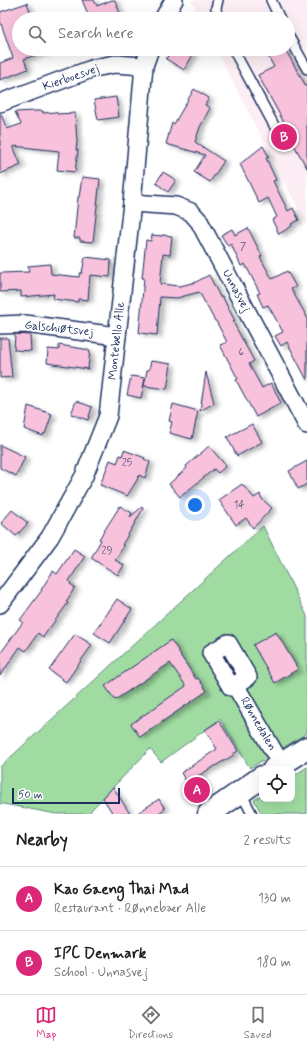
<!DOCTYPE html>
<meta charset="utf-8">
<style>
body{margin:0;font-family:Mynerve,sans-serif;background:#f2f2f2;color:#202124}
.controls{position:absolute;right:12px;bottom:12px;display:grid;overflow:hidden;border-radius:8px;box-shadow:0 4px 16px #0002}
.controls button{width:36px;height:36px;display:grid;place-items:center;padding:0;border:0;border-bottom:1px solid #e0e0e0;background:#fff;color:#202124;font:20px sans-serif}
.scale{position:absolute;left:12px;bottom:10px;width:108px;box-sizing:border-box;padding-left:4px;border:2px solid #1b2f5e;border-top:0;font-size:11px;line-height:14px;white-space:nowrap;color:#1b2f5e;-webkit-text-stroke:3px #fff;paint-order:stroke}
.you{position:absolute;left:195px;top:505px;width:14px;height:14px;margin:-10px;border:3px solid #fff;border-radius:50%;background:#1a73e8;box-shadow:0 0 0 6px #1a73e833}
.badge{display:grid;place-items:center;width:26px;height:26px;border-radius:50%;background:#db2777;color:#fff;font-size:13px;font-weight:700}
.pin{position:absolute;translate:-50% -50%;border:2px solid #fff;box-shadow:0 1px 4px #0006}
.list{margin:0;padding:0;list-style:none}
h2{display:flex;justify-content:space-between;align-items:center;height:52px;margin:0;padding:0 16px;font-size:17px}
h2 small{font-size:13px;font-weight:400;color:#757577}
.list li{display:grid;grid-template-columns:26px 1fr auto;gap:12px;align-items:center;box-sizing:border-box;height:64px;padding:0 16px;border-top:1px solid #e0e0e0}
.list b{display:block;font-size:15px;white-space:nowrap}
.list p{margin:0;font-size:13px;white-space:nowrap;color:#757577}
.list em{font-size:13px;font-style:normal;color:#757577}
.icon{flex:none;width:22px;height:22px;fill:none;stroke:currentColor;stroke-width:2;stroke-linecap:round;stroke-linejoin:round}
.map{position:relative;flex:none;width:307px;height:814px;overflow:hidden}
.search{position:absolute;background:#fff;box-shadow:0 4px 16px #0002;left:12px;right:12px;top:12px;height:44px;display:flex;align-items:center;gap:10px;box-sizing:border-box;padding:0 14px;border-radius:22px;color:#757577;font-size:15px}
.sheet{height:180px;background:#fff}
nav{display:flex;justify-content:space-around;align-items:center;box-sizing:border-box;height:56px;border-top:1px solid #e0e0e0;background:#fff;font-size:11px;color:#757577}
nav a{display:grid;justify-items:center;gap:2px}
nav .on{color:#db2777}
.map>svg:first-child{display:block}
</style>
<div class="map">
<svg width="307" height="814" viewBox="0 0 307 814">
<defs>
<filter id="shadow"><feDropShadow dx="4.5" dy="2.5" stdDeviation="2" flood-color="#0004"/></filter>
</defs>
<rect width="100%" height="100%" fill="#fff"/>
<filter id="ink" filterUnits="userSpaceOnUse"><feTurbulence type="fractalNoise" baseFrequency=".025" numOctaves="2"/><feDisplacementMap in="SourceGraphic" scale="8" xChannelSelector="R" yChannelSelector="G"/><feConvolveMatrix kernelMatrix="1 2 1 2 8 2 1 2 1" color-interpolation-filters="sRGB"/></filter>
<g filter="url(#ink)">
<polygon fill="#fdedf4" points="191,0 307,0 307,224 306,224 216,49 288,49 288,19 201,19"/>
<g fill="#a0dca2" stroke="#5e8680">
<polygon points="263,526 307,616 307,733 250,768 220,719 161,762 150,749 92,809 89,814 56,814 4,804 0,804 0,767 242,545"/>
<polygon points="307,767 307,814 262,814 254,800 262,795 262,799 292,799 292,777"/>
</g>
<g fill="#f8c2dc" stroke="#1b2f5e" filter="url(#shadow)">
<polygon points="82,0 94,0 97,6 112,0 115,0 122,19 90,19"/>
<polygon points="27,3 33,19 19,19 19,49 47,49 47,51 24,59 28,69 0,80 0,63 13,58 0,21 0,12"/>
<polygon points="172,49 187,49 194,53 184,70 166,59"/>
<polygon points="264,49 285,49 307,88 307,168 285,129 287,128 258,75 274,67"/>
<polygon points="194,89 209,98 205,105 210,108 200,127 195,142 224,161 210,182 194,172 205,155 166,144 172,123 174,124"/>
<polygon points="116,97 119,117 98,120 94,100"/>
<polygon points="35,111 43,111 43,113 56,112 57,114 75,113 77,142 76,150 78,150 75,172 57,170 59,151 13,146 21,165 0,174 0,114 1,114 7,129 21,124 15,112"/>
<polygon points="263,146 269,157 266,158 276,180 273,181 288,211 293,208 299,220 291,224 292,226 279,234 272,220 277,217 268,198 259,203 240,164"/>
<polygon points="163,172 176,180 168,192 156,183"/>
<polygon points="82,177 100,179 93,242 80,241 80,238 74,238 78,197 79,197"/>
<polygon points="248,228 262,256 260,257 272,279 287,271 296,287 291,289 307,317 307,380 287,342 281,346 275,336 283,332 268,305 263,307 257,294 260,293 245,264 241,266 231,244 228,246 221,235 232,229 235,235"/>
<polygon points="152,235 162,236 162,235 172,236 170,255 163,254 160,284 180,286 196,282 209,275 220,297 222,296 235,321 233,322 254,361 249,364 262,388 271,383 281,403 256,417 236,380 238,379 220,345 227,342 216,321 215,321 199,292 177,298 160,297 157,335 139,333 144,278 142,278 146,240 151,241"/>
<polygon points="85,257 111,260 110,277 90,275 88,300 78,299 78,302 53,299 54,294 21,297 21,291 0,292 0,273 29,272 28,266 50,264 51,274 79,277 80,273 82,273"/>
<polygon points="15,334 30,335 31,351 14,350"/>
<polygon points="0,338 8,338 12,377 0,378"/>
<polygon points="59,345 90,350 88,369 47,363 48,349 59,350"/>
<polygon points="151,361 171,364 167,389 144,386 147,370 149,370"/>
<polygon points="206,372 214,403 200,411"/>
<polygon points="131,376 145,378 141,398 127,395"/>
<polygon points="76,401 92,407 88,420 71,414"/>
<polygon points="173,404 198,411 192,439 169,433 172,422 169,421"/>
<polygon points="28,406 52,414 45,434 44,433 43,436 24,429"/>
<polygon points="252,424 262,442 237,456 227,437"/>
<polygon points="0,445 25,457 16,476 0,468"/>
<polygon points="209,446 226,466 218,473 214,469 180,497 169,484 187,468 186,466"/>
<polygon points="124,450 145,458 144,459 150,462 145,478 139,475 137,480 127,496 100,485 110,460 117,463 120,455 122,456"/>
<polygon points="307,461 307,484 298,489 289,471"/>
<polygon points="242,484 254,498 260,494 262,499 272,508 253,528 246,518 236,525 219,500"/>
<polygon points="120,506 132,513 130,517 142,507 143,509 122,545 124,546 115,560 124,565 118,575 91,558 101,540 99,539"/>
<polygon points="12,510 28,523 16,536 1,523"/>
<polygon points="74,549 85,556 69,581 71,583 70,584 75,587 66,602 68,603 43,637 38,633 26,651 20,647 0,676 0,654 23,622 20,620 42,590 41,590 53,571 57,574"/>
<polygon points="117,599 132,609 110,643 94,633"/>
<polygon points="276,632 298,669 275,683 253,645"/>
<polygon points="75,634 92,645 66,682 49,670"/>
<polygon points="171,640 181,655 180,655 196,679 198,678 207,691 140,737 131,724 186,686 170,663 115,700 105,686"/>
<polygon points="219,721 238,751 233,754 234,755 196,777 207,793 197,799 181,773 217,749 205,730"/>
<polygon points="113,787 130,814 113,814 103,798"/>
<polygon points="159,799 165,809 157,814 136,814"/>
</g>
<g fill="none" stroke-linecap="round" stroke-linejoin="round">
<g stroke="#1b2f5e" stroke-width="12">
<g id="lane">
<polyline points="218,0 216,8 218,19"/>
<polyline points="271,0 280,19"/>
<polyline points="288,35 307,69"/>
<polyline points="233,49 276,129"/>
<polyline points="240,791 252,814"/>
</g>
</g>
<g stroke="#1b2f5e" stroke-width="20">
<g id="street">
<polyline points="163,19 174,0"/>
<polyline points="0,103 94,68 115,64 144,66"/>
<polyline points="132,203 176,206 191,212 199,221 307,425"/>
<polyline points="0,325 25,324 117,336"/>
<polyline points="0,604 50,537 84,476 108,416 132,203 144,66 150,49"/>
<polyline points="235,685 248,677 228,643 211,653 231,687 235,685 281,764"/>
</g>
</g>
<g stroke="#1b2f5e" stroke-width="25">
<g id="secondary">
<polyline points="274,769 307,748"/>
<polyline points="209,814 262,777"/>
</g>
</g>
<use href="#lane" stroke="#fff" stroke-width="9"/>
<use href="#street" stroke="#fff" stroke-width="17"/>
<use href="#secondary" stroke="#fff" stroke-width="22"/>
</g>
</g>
<g text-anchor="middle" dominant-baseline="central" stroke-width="3" stroke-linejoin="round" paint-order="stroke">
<g font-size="10" fill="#52547e">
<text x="243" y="247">7</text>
<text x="241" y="352">6</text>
<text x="127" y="463">25</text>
<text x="239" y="505">14</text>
<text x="107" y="551">29</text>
</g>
<g font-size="12" fill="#1b2f5e" stroke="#fff">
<text transform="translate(71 78) rotate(-19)">Kierboesvej</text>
<text transform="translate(236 291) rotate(62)">Unnasvej</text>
<text transform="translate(59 329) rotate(6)">Galschiøtsvej</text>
<text transform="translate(117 341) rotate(-84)">Montebello Alle</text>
<text transform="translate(258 724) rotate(60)">Rønnedalen</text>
</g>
</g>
</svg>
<div class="controls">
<button><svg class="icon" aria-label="locate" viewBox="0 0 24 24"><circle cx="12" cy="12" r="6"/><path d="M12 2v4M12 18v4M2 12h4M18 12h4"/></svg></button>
</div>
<div class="scale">50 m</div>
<div class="you"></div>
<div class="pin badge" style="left:197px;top:790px">A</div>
<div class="pin badge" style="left:284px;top:137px">B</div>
<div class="search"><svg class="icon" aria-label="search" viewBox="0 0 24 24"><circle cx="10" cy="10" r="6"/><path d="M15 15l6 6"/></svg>Search here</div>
</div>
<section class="sheet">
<h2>Nearby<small>2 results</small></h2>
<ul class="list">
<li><span class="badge">A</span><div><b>Kao Gaeng Thai Mad</b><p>Restaurant · Rønnebær Alle</p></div><em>130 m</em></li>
<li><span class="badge">B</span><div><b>IPC Denmark</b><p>School · Unnasvej</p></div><em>180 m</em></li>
</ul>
</section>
<nav>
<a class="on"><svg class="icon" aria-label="map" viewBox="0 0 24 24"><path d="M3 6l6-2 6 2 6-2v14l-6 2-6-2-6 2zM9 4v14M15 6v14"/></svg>Map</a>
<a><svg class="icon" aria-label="directions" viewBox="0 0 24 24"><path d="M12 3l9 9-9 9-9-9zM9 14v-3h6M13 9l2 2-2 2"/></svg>Directions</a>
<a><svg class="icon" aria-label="saved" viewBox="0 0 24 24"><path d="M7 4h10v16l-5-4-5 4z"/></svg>Saved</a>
</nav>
